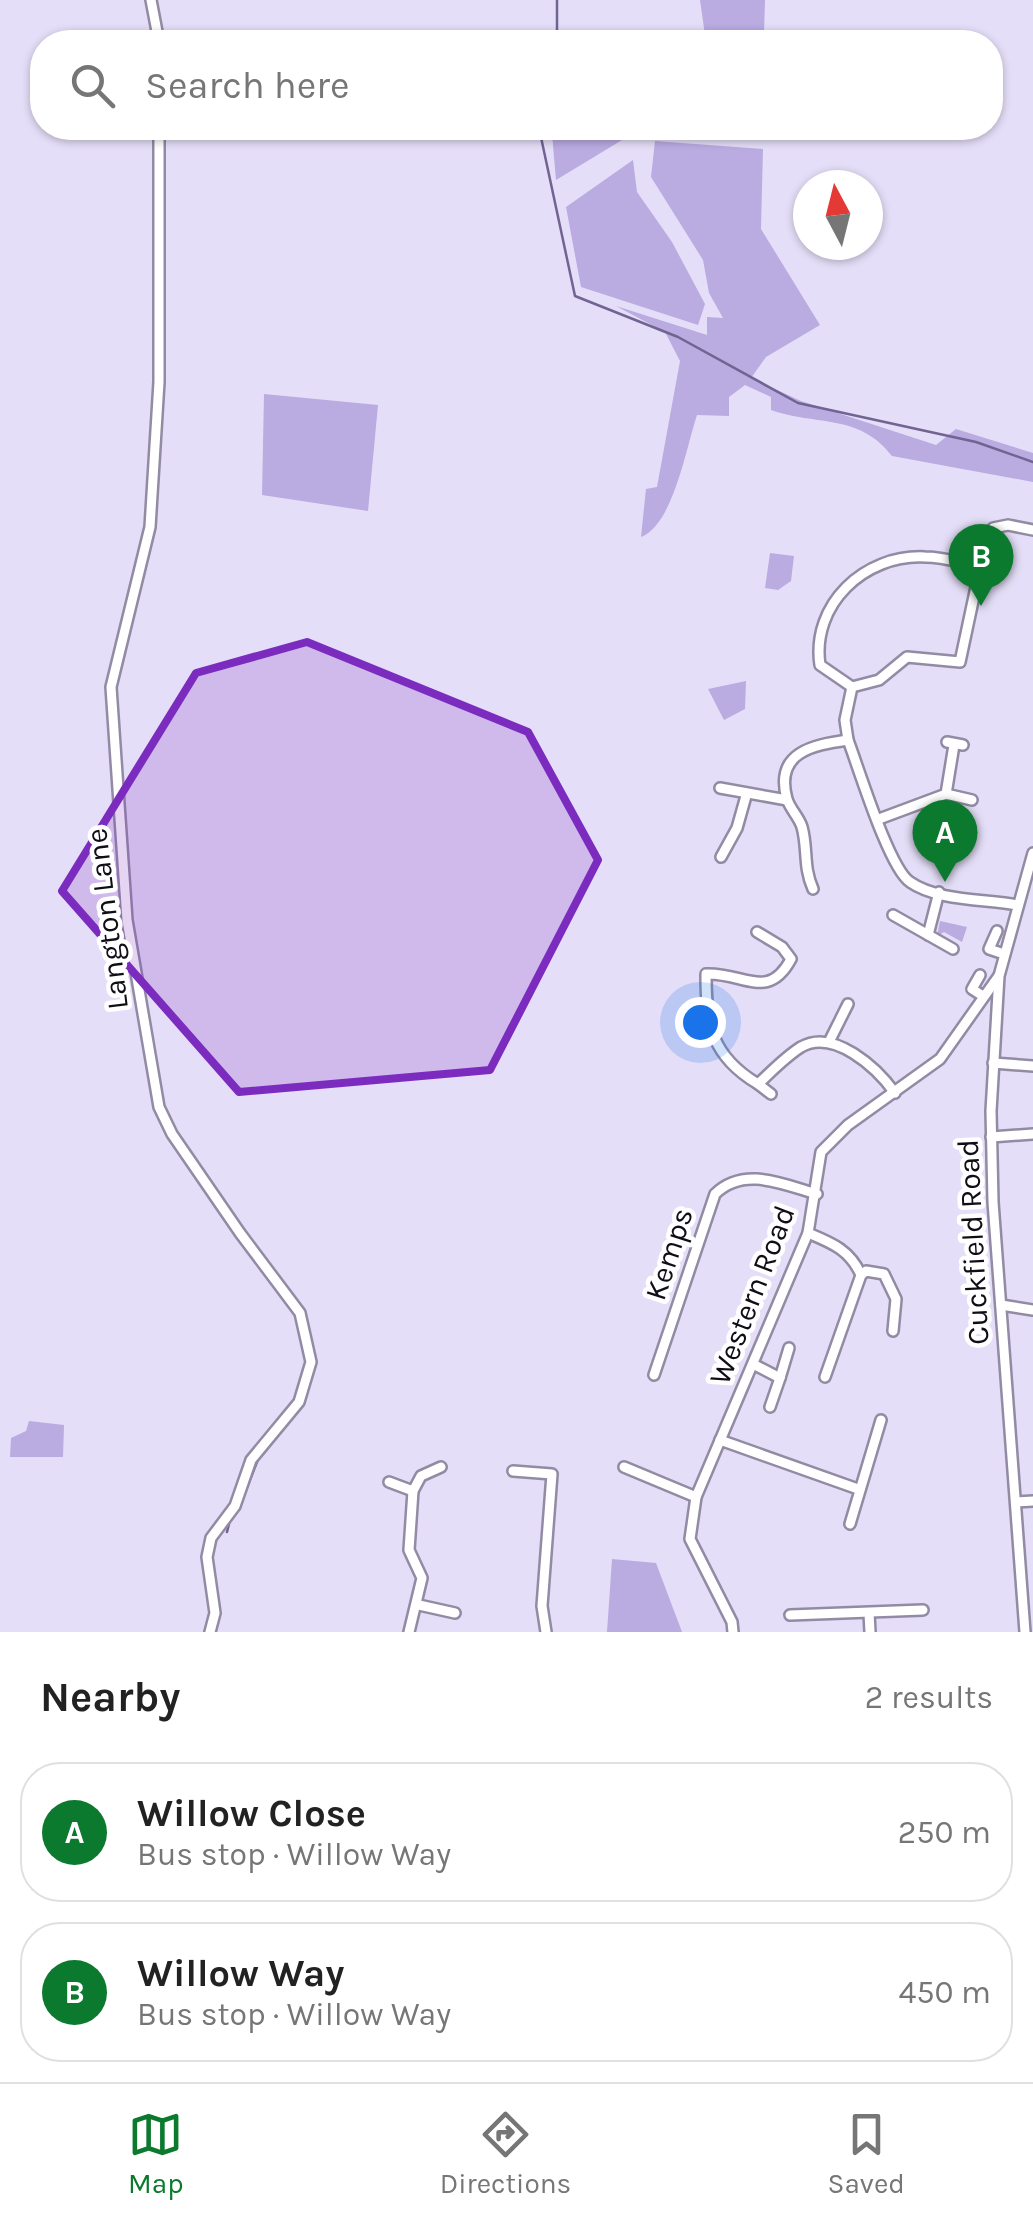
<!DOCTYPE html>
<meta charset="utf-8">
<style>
body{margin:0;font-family:Karla,sans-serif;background:#f6f6f6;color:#222}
.compass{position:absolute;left:793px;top:170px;width:90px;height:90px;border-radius:50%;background:#fff;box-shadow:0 2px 8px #0004;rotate:353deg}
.you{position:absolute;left:700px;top:1022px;width:35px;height:35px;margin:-25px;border:8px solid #fff;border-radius:50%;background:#1a73e8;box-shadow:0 0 0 15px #1a73e833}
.badge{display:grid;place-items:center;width:65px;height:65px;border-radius:50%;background:#0b792e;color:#fff;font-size:32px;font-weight:700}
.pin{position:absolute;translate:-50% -82px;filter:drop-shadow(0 2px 5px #0008)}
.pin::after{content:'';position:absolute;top:52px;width:35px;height:30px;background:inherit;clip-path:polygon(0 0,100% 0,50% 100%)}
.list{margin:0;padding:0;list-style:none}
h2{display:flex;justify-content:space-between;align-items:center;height:130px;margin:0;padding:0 40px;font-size:42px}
h2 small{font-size:32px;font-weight:400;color:#767676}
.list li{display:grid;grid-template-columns:65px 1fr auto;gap:30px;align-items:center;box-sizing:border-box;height:140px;margin:0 20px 20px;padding:0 20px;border:2px solid #e0e0e0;border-radius:40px}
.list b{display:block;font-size:38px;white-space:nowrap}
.list p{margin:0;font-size:32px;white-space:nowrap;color:#767676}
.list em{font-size:32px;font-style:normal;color:#767676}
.icon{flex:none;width:55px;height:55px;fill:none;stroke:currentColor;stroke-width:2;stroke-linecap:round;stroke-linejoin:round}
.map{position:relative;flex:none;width:1033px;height:1632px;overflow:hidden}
.search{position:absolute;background:#fff;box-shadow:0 2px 8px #0004;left:30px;right:30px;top:30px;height:110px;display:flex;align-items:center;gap:25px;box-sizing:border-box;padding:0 35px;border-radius:40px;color:#767676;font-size:38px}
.sheet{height:450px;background:#fff}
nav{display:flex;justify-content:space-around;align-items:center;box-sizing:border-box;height:140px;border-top:2px solid #e0e0e0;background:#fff;font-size:28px;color:#767676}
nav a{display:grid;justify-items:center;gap:5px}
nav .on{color:#0b792e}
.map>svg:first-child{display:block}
</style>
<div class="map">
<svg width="1033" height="1632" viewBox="0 0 1033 1632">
<rect width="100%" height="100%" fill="#e5def8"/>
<g fill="#baabe1">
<polygon points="700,0 765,0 764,32 748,42 706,42"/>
<polygon points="552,134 627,137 556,180"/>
<path d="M655,141l108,8 -2,80 59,96 -54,32 -15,21 50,23 135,44 20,-16 77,24v29l-141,-26c-33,-43 -76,-30 -121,-46v-13l-26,-12 -16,12v19l-32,-1c-11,33 -24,110 -56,122l5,-48 11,-2 23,-126 -15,-29 -49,-26 91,29v-18l16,1 -14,-25 -6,-33 -52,-83z"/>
<polygon points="633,160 637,192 672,242 705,304 698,325 581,287 566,207"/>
<polygon points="264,394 378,405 368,511 262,495"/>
<polygon points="770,553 794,556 791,581 778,590 765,588"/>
<polygon points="746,681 745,709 724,720 708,689"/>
<polygon points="940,921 967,927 962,942 944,932 937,936"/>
<polygon points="29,1421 64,1425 63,1457 10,1457 11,1438 26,1431"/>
<polygon points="612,1559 656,1563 682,1632 607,1632"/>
</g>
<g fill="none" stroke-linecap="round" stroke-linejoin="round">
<g stroke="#716492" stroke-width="2.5">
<polyline points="557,0 557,42"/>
<polyline points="539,128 575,296 678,337 798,403 976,442 1033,462"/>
<polyline points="300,1408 315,1356"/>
<polyline points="240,1505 259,1457"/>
<polyline points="227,1532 230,1520"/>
</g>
<g stroke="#928ba3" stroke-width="14">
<g id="minor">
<polyline points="151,0 159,42"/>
<polyline points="159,128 159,382 150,527 111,687 127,920 159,1107 172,1134 240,1233 300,1313 311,1362 299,1402 251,1460 235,1506 211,1538 207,1557 215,1613 210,1632"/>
<path d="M980,566c-18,-3 -36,-9 -55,-9 -61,-3 -114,48 -105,108l32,22 27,-7 28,-23 53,5 26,-122 7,-12 15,-3 25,5"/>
<path d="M852,687l-7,33 3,20c11,29 41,128 62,142 27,19 75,17 107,23"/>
<polyline points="947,742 963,745"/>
<polyline points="720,788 787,800"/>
<polyline points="946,794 972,800"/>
<polyline points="879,819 946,794 954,745"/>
<polyline points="721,857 737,828 746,796"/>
<path d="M813,889c-10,-22 -5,-41 -11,-62 -3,-10 -12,-18 -15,-28 -13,-47 26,-54 61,-59"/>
<polyline points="893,915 953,949"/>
<polyline points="997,931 989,949 1004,954"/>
<path d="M757,932l25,15 9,12c-23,43 -48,13 -85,15 0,50 5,82 52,110 13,-12 27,-27 43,-37 33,-19 76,21 94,46"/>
<polyline points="928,935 939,892"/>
<polyline points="980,975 972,989 983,996"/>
<polyline points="829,1042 848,1004"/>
<polyline points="993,1063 1033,1066"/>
<polyline points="758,1084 771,1094"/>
<polyline points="991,1137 1033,1134"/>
<path d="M808,1233c24,10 42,17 53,42l-36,102"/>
<polyline points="861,1275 866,1271 884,1274 896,1299 893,1331"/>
<polyline points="1001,1305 1033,1310"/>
<polyline points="753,1364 780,1378 770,1407"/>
<path d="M654,1375l61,-181c29,-28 67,-10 102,0"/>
<polyline points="780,1378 789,1348"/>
<polyline points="720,1440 858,1489"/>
<polyline points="624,1467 696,1497"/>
<polyline points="513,1471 552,1474 542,1606 546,1632"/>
<polyline points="389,1482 413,1491"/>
<polyline points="1016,1502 1033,1501"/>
<polyline points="850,1524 881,1420"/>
<polyline points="419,1605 455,1613"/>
<polyline points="869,1613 870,1632"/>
<polyline points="790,1615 923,1610"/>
<polyline points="409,1632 422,1578 409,1550 413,1491 421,1476 441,1467"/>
<polyline points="733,1632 732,1622 690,1539 696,1497 808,1233 821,1152 848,1125 940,1059 998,977"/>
<polyline points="1025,1632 993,1202 991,1111 999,976 1033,853"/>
</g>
</g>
<use href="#minor" stroke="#fff" stroke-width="9"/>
</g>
<path fill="#7b2cbf" fill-opacity="0.2" stroke="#7b2cbf" stroke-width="8" stroke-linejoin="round" d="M307,642l221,90 70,128 -108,210 -251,22 -177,-201 134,-218z"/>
<g text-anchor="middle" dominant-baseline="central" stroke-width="9" stroke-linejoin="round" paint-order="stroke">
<g font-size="30" fill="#100d16" stroke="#fff">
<text transform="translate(107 919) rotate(-97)">Langton Lane</text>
<text transform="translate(973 1242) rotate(-93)">Cuckfield Road</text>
<text transform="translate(669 1254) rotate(-72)">Kemps</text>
<text transform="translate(752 1295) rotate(-69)">Western Road</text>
</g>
</g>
</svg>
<svg class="compass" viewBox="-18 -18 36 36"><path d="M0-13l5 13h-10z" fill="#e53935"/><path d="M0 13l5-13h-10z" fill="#767676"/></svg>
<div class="you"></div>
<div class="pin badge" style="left:945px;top:882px">A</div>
<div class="pin badge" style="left:981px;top:606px">B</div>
<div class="search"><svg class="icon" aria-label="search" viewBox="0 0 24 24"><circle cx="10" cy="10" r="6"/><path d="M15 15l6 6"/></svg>Search here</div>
</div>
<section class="sheet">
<h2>Nearby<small>2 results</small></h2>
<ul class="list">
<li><span class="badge">A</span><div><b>Willow Close</b><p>Bus stop · Willow Way</p></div><em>250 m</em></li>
<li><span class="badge">B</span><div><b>Willow Way</b><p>Bus stop · Willow Way</p></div><em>450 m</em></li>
</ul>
</section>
<nav>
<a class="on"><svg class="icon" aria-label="map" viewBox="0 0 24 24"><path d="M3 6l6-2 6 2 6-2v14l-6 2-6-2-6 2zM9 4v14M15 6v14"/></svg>Map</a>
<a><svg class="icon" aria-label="directions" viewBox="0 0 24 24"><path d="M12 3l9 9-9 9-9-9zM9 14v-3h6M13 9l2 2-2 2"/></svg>Directions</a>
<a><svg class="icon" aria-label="saved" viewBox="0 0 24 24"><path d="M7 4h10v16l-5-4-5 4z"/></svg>Saved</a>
</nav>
